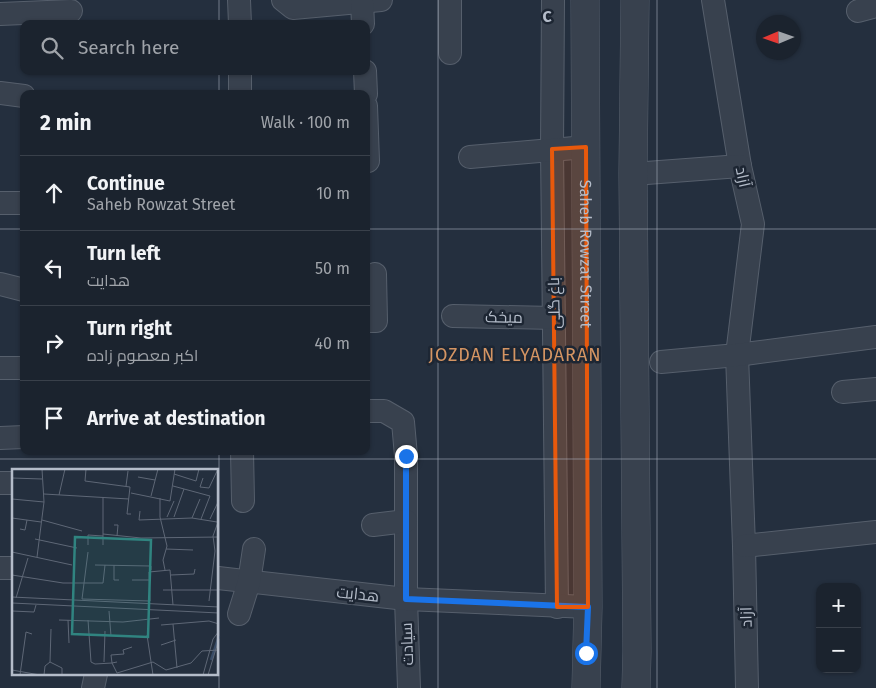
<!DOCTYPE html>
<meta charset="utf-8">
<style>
body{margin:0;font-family:"Fira Sans",Cairo,sans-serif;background:#282f3a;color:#f1f3f6}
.controls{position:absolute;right:15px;bottom:15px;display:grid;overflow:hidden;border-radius:10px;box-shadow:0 1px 4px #0004}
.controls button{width:45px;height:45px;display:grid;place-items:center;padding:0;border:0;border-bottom:1px solid #39404a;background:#1b232e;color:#f1f3f6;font:25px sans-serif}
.compass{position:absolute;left:756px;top:15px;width:45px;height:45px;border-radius:50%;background:#1b232e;box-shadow:0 1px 4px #0004;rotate:268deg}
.stop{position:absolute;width:15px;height:15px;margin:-11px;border:4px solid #1a73e8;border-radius:50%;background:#fff}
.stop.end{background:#1a73e8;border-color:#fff;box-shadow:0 1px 5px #0008}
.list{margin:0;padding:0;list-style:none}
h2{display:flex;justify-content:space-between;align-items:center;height:65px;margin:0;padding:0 20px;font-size:21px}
h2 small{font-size:16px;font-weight:400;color:#a0a4aa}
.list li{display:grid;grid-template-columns:32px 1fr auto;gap:15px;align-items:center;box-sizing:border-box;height:75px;padding:0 20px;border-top:1px solid #39404a}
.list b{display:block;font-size:19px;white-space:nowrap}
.list p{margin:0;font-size:16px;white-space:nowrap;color:#a0a4aa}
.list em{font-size:16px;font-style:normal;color:#a0a4aa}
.icon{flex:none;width:28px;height:28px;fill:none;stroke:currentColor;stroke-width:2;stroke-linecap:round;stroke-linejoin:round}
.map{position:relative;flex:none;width:876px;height:688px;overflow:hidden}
.search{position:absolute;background:#1b232e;box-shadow:0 1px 4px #0004;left:20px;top:20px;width:350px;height:55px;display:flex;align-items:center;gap:12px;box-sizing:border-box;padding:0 18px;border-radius:10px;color:#a0a4aa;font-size:19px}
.panel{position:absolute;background:#1b232e;box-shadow:0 1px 4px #0004;left:20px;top:90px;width:350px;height:365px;border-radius:10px}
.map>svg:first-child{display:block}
</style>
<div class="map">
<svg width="876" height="688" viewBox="0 0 876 688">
<rect width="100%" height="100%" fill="#242f3e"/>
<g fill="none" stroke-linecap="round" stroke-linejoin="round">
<g stroke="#565f6c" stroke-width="24">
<g id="minor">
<polyline points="239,0 240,24"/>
<polyline points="283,0 293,8 381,0"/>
<polyline points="553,0 552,149 557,607"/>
<polyline points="713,0 740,166 753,224 737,355 744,546 747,688"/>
<polyline points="362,2 363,24"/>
<polyline points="858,11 876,6"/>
<polyline points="0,14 71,11"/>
<polyline points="450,53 450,0"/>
<polyline points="240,71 240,94"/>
<polyline points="365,71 366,94"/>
<polyline points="0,93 24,96"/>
<polyline points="366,106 368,161"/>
<polyline points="470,157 586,147"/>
<polyline points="633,174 740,166"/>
<polyline points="0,203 24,203"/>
<polyline points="0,284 24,290"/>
<polyline points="453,316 554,318"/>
<polyline points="366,321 376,321 375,274"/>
<polyline points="661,362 737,355 876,337"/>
<polyline points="0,368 24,368"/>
<polyline points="843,392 876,389"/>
<polyline points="366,411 384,411 403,422 406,456 406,599 409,688"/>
<polyline points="0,438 24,437"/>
<polyline points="242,451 243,501"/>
<polyline points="0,483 14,483"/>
<polyline points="373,525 406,521"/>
<polyline points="744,546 876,532"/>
<polyline points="0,568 14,568"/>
<polyline points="218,578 406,599 588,607"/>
<polyline points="239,614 249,582 254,549"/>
<polyline points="93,688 96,674"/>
</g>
</g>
<g stroke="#565f6c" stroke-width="29">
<g id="tertiary">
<path id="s1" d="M585,0l3,607 -2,81"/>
<polyline points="635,0 633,174 637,651 636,688"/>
</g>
</g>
<use href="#minor" stroke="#38414e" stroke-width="22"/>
<use href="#tertiary" stroke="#38414e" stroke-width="28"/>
</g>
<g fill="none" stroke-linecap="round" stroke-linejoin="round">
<polyline stroke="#1a73e8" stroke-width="6" points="406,456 406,599 588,607 586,653"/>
</g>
<path fill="#e8590c" fill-opacity="0.2" stroke="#e8590c" stroke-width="4" stroke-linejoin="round" d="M586,147l2,460h-31l-5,-458z"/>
<path fill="none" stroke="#b4bcc9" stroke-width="1" stroke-opacity="0.55" d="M219,0v24M438,0v688M657,0v688M219,71v23M0,229h24M366,229h510M219,451v237M0,459h876"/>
<g text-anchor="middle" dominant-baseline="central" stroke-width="5" stroke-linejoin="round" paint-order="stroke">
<g font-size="16" fill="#b4bcc9" stroke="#1d2633">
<text transform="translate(743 177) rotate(78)">آزاد</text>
<text stroke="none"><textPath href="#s1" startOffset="254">Saheb Rowzat Street</textPath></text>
<text transform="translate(554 303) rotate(-91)">باغ گلی</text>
<text transform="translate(504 317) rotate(1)">میخک</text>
<text transform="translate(358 594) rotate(6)">هدایت</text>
<text transform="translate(746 617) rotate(-91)">آزاد</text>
<text transform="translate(407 644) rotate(-92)">سیادت</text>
</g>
<g font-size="18" letter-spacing="1" fill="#d59563" stroke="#1d2633">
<text x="515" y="355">JOZDAN ELYADARAN</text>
</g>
</g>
<g transform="translate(12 469)">
<rect width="206" height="206" fill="#242f3e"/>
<path fill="none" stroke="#394c67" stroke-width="2.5" d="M199,191l8,-24"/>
<path fill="none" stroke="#5e6776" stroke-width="1" d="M74,0l-1,12 45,6 -3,27h4M162,5l22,7 3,-12M126,8l17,3M0,9l30,1M191,9l-3,9 9,1 9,-19M114,17l2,-15M161,17l37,10 -9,23M119,24l39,8 5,-32M32,25l85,5M47,26l6,-26M139,27l7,-27M148,29v19l7,29 -4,14 2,10M0,30l32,3M128,42l-1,9 53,-2 25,4M155,48l7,-16M162,48l10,-28M0,49l29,4M180,49l8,-19M198,50l9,-19M30,51l40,11M102,56h4l-1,11M8,60l5,1 2,-10M91,65l38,4 78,-1M23,70l42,9M76,76v-10l15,1M91,76v-48M154,80l27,1M0,83l60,13M25,88l7,-55 -2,-33M83,96l56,1v4M102,96v15h5M0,106l51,8h40l2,-18M159,106l23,-1 1,-5M120,111h18M151,121h56M0,128l207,10M4,129l12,-40M70,130l68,2 -1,-29 21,-2 3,35M70,130l6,-47M197,132l6,-50 -2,-15 5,-14M0,134l207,10M0,142l22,1 2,-7M97,142l2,25M47,151l64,2 36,-4M56,151l1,23M76,151l3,42 4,2M161,155l4,44M149,156l48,-4 10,3M135,166l6,40M149,176l15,-5M38,193l12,6v7M92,193l1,-31M105,193l-5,1 -1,-8 13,-1 -1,-4 9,-3M83,195l17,-1 5,10 36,-11 13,8 25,-7 11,-12 17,-1M0,201l28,5M8,206l6,-43 6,2M32,206l1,-9 5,-4 1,-33M191,206l10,-36 6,-8M196,206l11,-36"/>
<path fill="#308480" fill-opacity="0.15" stroke="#308480" stroke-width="2.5" d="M63,68l76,3 -3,97 -76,-3z"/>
<rect width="206" height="206" fill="none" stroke="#b4bcc9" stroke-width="2.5"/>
</g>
<g font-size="16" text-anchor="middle" font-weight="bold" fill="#b4bcc9" stroke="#1d2633" stroke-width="5" stroke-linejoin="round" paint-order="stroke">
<text x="547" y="22">C</text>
</g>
</svg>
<div class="controls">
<button>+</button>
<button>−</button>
</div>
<svg class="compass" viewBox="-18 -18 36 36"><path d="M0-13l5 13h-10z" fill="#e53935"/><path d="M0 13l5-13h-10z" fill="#a0a4aa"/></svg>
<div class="stop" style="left:586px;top:653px"></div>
<div class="stop end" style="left:406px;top:456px"></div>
<div class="search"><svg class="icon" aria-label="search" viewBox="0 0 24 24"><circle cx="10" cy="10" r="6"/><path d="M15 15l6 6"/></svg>Search here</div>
<section class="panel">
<h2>2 min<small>Walk · 100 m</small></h2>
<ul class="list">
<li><svg class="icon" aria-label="ahead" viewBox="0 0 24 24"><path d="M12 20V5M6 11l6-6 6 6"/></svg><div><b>Continue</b><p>Saheb Rowzat Street</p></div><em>10 m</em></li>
<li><svg class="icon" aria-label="left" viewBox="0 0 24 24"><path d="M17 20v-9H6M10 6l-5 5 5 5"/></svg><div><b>Turn left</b><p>هدایت</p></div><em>50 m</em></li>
<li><svg class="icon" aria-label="right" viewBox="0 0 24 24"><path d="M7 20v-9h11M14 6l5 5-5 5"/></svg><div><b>Turn right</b><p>اکبر معصوم زاده</p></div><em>40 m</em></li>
<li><svg class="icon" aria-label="arrive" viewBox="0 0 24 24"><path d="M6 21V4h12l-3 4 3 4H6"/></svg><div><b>Arrive at destination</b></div></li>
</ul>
</section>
</div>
